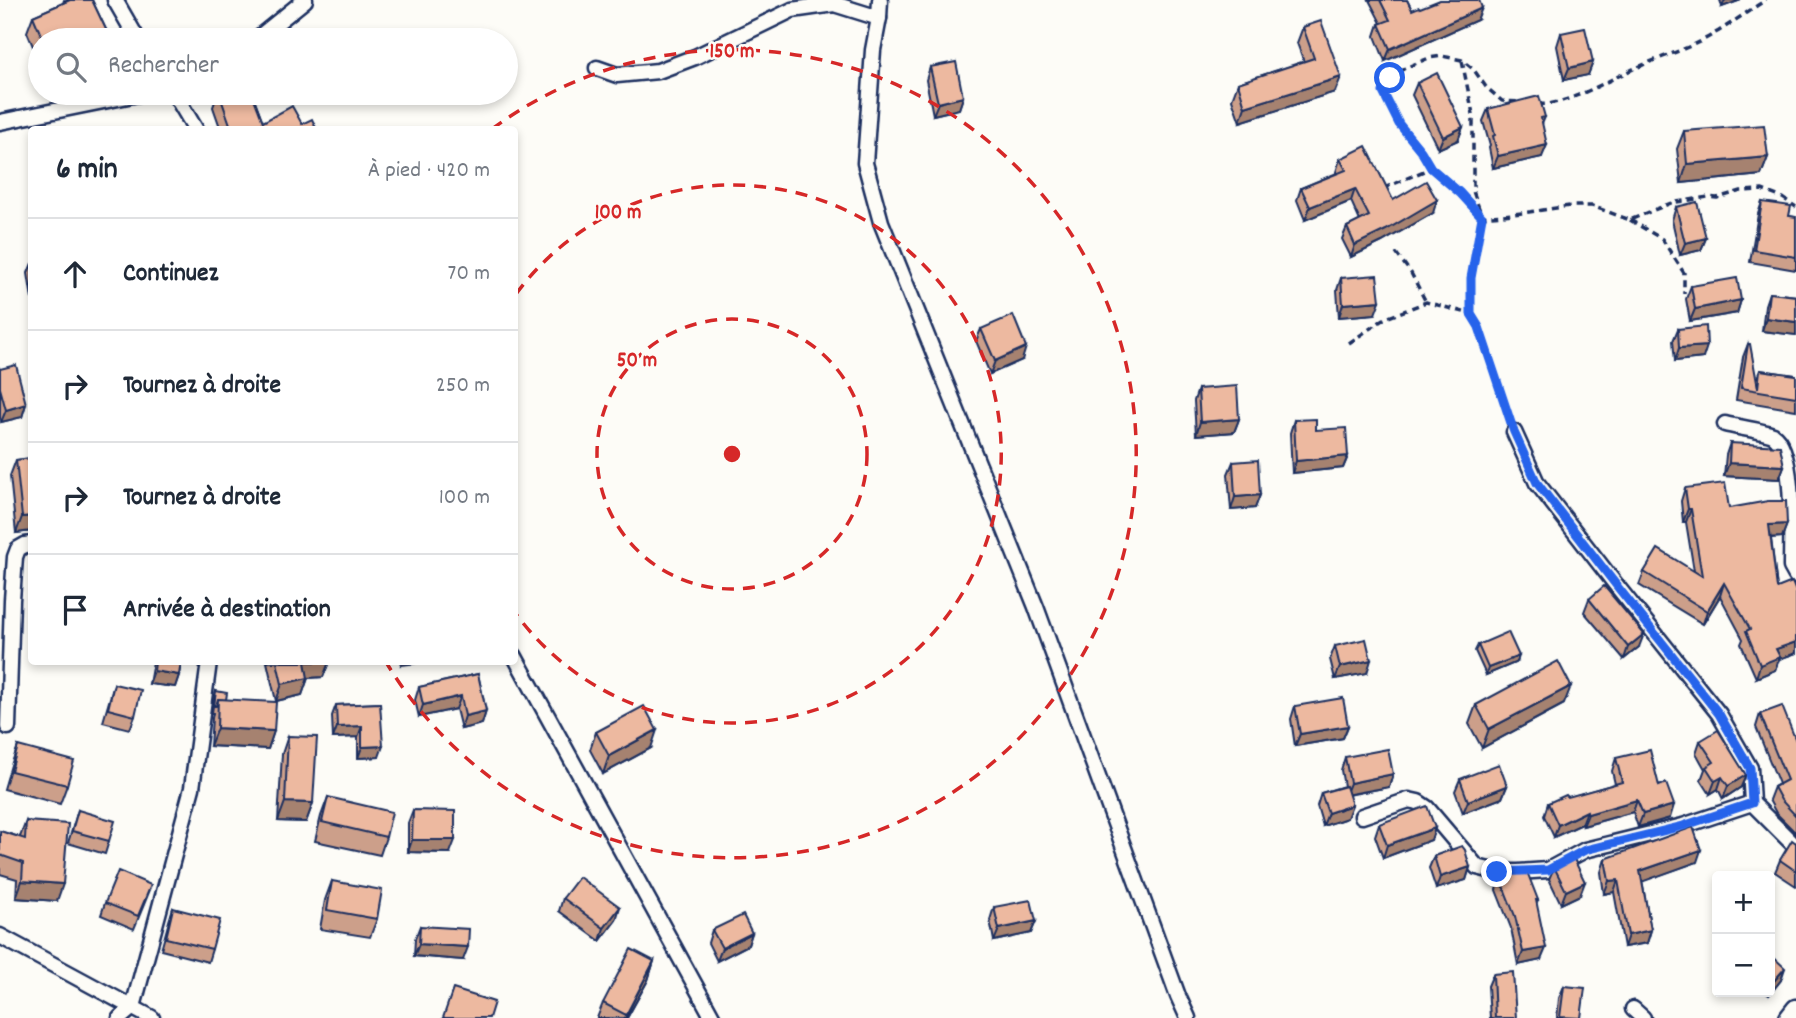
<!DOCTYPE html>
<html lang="fr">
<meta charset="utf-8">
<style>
body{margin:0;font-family:Dekko,sans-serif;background:#f6f6f7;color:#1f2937}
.controls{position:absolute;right:21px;bottom:21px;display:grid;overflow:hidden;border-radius:7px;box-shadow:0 4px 10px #0003}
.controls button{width:63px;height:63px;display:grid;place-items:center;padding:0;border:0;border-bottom:2px solid #e0e1e3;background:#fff;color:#1f2937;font:35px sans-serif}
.stop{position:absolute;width:21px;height:21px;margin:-16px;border:5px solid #2563eb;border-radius:50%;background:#fff}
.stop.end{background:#2563eb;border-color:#fff;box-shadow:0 2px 7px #0008}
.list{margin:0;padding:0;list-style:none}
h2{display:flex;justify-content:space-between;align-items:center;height:91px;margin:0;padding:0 28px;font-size:30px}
h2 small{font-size:23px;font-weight:400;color:#747a83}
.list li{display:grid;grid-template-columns:46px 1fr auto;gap:21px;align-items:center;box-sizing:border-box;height:112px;padding:0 28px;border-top:2px solid #e0e1e3}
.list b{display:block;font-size:26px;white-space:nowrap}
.list em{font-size:23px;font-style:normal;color:#747a83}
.icon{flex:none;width:38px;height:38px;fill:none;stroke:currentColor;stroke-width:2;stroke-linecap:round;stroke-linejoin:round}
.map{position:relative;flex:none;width:1796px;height:1018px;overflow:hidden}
.search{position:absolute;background:#fff;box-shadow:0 4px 10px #0003;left:28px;top:28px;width:490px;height:77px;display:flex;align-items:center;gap:18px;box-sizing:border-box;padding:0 24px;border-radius:38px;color:#747a83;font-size:26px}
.panel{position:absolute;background:#fff;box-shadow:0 4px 10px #0003;left:28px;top:126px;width:490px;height:539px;border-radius:7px}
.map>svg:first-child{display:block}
</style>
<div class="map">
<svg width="1796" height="1018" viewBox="0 0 1796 1018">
<rect width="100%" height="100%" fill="#fdfcf7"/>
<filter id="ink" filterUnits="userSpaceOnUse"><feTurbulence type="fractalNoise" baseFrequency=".0143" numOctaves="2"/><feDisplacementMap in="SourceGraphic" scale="14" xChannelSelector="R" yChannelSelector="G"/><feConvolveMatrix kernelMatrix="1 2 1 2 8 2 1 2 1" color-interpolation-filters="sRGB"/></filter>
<g filter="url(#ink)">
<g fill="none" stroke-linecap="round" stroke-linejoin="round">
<g stroke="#1b2f5e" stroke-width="19">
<g id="minor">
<polyline points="115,0 138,40"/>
<polyline points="880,0 879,18 873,50 865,163 881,222 1036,607 1178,996 1188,1018"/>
<polyline points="185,40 187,39 194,40"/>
<polyline points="250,40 258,38 305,0"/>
<polyline points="597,68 617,75 658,71 695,57 792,10 834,4 879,18"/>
<polyline points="174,93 196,130"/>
<polyline points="0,122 143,93"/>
<path d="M1725,424c11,3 39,7 48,11 23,15 18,102 18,132l5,9"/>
<polyline points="1514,432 1537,483 1620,590 1719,714 1750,768 1752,803 1796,847"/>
<polyline points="514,655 713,1018"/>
<polyline points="8,727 12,600 15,557 18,549 25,545 32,544"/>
<polyline points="1362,816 1409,800 1418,802 1427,808 1477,867 1497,872 1518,872 1548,870 1585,850 1683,826 1752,803"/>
<polyline points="0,936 152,1018"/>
<polyline points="1633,1009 1643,1018"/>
<polyline points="120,1018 133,1007 192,788 209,662"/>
</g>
</g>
<g stroke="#1b2f5e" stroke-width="23">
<polyline id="tertiary" points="1789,1018 1796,1009"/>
</g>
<g stroke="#1b2f5e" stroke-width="3.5" stroke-dasharray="7 5" stroke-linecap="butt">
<polyline points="1462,61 1473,114 1473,191 1482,217 1523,213 1570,206 1592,206 1630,220 1671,203 1708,197 1717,198 1741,191 1762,190 1783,198 1796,207"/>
<path d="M1538,104c28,3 73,-26 100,-37 25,-11 51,-18 74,-32 19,-11 36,-24 54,-35"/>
<polyline points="1384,188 1431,168"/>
<polyline points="1630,220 1662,239 1684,273 1684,294"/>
<polyline points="1396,253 1411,273 1426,302"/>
<polyline points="1349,343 1384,319 1426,302 1471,314"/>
<polyline points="1509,417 1479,327 1471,314 1471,278 1482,217 1460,193 1431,168 1421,151 1399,124 1383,92 1390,78 1405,68 1429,58 1442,56 1462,60 1474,70 1486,87 1502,101 1520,102"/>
</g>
<use href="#minor" stroke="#fdfcf7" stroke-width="14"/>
<use href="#tertiary" stroke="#fdfcf7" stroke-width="18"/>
</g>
<g fill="#cc9f8a" stroke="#1b2f5e" stroke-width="2">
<polygon points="64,0 92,0 111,40 40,40 40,63 27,32 33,16 63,3"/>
<polygon points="1369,0 1407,0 1412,10 1477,20 1385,61 1375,36 1379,24 1381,23"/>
<polygon points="1720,0 1741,0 1722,7"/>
<polygon points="1303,27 1335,92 1240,122 1232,99 1238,83 1304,62 1297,43"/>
<polygon points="1561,33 1593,62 1588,75 1564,80 1557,46"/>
<polygon points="930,67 963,97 959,109 933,115 926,80"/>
<polygon points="1417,83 1463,127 1458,140 1438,149 1412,95"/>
<polygon points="218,93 252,93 263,122 302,124 317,130 221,130 213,107"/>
<polygon points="1488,109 1545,117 1542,124 1542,157 1493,168 1489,148 1490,146 1483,121"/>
<polygon points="1684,131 1768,157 1761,175 1681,183 1677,149"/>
<polygon points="1340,159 1393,200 1433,213 1382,242 1351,257 1342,239 1347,227 1360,221 1351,201 1305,220 1297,200 1301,188 1337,173 1336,172"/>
<polygon points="1762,202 1789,216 1796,217 1796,270 1750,262 1758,214"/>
<polygon points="1676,207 1706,238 1701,250 1680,255 1672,220"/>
<polygon points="32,263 32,299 28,273"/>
<polygon points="1341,278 1375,314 1339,317 1337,290"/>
<polygon points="1691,286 1741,300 1737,313 1690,321 1686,299"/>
<polygon points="1769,293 1796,296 1796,335 1762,331 1765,305"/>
<polygon points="981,329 1022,360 990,374 976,341"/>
<polygon points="1678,329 1703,358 1675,361 1673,341"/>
<polygon points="1748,344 1756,380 1760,370 1796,375 1796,410 1736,400 1743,357"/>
<polygon points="0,369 26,404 22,417 1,422 0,418"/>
<polygon points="1198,389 1239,419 1234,432 1196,435 1194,401"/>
<polygon points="1294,420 1316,430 1348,456 1343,468 1292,473 1290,433"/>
<polygon points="1730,443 1784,466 1779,479 1724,476 1726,455"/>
<polygon points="32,458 32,531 16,533 10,476 16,460"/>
<polygon points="1233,462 1260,495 1255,508 1231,510 1228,474"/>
<polygon points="1685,488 1729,508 1787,524 1782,537 1771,538 1777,588 1796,592 1796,653 1779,659 1775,670 1756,678 1741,644 1743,639 1720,596 1703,624 1639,585 1644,572 1694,571 1686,522 1683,522 1681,501"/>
<polygon points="1589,599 1639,647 1624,659 1584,612"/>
<polygon points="1478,645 1517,662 1486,675 1475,651"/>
<polygon points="1335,646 1367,673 1335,679 1330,659"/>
<polygon points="153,662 181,662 179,675 175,687 149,684"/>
<polygon points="267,662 329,662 323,677 308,678 302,695 276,701"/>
<polygon points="478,674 486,711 482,724 461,729 456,709 419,717 415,700 419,687"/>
<polygon points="114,684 135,716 130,729 103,722"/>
<polygon points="216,691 226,700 274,731 268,749 210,746 212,718 213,713 212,713 214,698"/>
<polygon points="380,703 379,757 358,758 358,737 333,738 332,716 336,705"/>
<polygon points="1564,704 1482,748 1469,724 1476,705"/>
<polygon points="1295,706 1348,726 1343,738 1295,746 1291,719"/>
<polygon points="1760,714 1796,741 1796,833 1776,813 1769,800 1774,787 1779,784 1756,727"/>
<polygon points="596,732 651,748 603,774 590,750"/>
<polygon points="288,736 313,803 306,822 278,821 282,754"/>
<polygon points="1700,741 1746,775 1741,787 1723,799 1718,789 1710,794 1701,780 1705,769 1696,753"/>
<polygon points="18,746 67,785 60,804 4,789 11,765"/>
<polygon points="1345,757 1393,774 1389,787 1348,795 1347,818 1323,826 1317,806 1321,793 1344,786 1341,770"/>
<polygon points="1616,758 1659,786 1670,818 1638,827 1633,812 1583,826 1582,824 1554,837 1544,816 1548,803 1615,784 1612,771"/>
<polygon points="1460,779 1507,786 1502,798 1463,813 1455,791"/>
<polygon points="328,797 386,837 380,855 315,841 321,816"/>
<polygon points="78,810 109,841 105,854 68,843"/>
<polygon points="413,810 450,853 408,852 408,823"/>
<polygon points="26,821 57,901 16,898 17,879 0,874 0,831 20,837"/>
<polygon points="1379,824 1435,828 1431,840 1383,858 1375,836"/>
<polygon points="1796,843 1796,886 1775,872 1780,860"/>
<polygon points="1434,856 1470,867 1466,880 1436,889 1429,868"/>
<polygon points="1605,859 1697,862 1642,881 1651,930 1647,943 1624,947 1614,892 1604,894 1601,872"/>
<polygon points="1554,867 1580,895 1561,904 1549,879"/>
<polygon points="1500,878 1538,900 1536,904 1541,960 1518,965 1511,928 1496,890"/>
<polygon points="332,881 377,919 370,937 320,929 325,900"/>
<polygon points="147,897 134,929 101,915 105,903"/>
<polygon points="563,898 616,920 600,941 559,911"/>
<polygon points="994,907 1036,921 1031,933 994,941 990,920"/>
<polygon points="173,908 212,949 208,962 161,950 169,921"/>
<polygon points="420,926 463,960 414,956 415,939"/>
<polygon points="712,930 752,933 748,945 717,961 708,943"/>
<polygon points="1770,954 1781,980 1769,995 1765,992 1770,992"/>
<polygon points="654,961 648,980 627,1018 597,1018 603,1003"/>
<polygon points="1493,974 1516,1018 1490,1018 1488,986"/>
<polygon points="1564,986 1581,1018 1557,1018 1559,998"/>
</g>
<g fill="#a68270" stroke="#1b2f5e" stroke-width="2">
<polygon points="1725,0 1741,0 1722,7"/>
<polygon points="1482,8 1477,20 1385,61 1390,49"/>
<polygon points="1593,62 1588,75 1564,80 1569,68"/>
<polygon points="1341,77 1335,92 1240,122 1245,107"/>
<polygon points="963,97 959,109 933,115 938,103"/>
<polygon points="1463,127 1458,140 1438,149 1443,137"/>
<polygon points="1547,145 1542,157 1493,168 1498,156"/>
<polygon points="1768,157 1761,175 1681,183 1687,164"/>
<polygon points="1355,189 1351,201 1305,220 1310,207"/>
<polygon points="1437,200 1433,213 1382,242 1351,257 1355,245"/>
<polygon points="1706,238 1701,250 1680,255 1685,243"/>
<polygon points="1741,300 1737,313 1690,321 1695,309"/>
<polygon points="1380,301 1375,314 1339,317 1343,304"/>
<polygon points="1766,318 1796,322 1796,335 1762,331"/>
<polygon points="1707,346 1703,358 1675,361 1679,348"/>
<polygon points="1026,347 1022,360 990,374 995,361"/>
<polygon points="26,404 22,417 1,422 6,410"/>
<polygon points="1239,419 1234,432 1196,435 1200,422"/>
<polygon points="1348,456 1343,468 1292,473 1296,461"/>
<polygon points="1729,463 1784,466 1779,479 1724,476"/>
<polygon points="1260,495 1255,508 1231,510 1235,497"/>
<polygon points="1688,509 1691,509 1686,522 1683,522"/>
<polygon points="32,516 32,531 16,533 22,517"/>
<polygon points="1787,524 1782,537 1764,538 1769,525"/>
<polygon points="1724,583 1720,596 1703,624 1707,611"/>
<polygon points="1644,634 1639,647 1624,659 1628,647"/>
<polygon points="1796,642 1796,653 1779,659 1775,670 1756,678 1760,665 1776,649"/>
<polygon points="1519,656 1517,662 1486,675 1488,668"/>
<polygon points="1371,660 1367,673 1335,679 1340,667"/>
<polygon points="305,662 329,662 323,677 308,678 302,695 276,701 282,684"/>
<polygon points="402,662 425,662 401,665"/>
<polygon points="154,671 179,675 175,687 149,684"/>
<polygon points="1571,686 1564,704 1482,748 1489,729"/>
<polygon points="461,696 456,709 419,717 423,705"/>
<polygon points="486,711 482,724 461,729 465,716"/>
<polygon points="362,726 358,737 333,738 337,727"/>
<polygon points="1348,726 1343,738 1295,746 1300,734"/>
<polygon points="217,728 274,731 268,749 210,746"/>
<polygon points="657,730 651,748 603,774 609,756"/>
<polygon points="383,746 379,757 358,758 362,747"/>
<polygon points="1393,774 1389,787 1345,795 1350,783"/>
<polygon points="1746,775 1741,787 1723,799 1728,786"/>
<polygon points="1722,777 1718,789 1710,794 1715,781"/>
<polygon points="1507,786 1502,798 1463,813 1468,801"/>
<polygon points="1637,800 1633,812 1583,826 1588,814"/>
<polygon points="285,802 313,803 306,822 278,821"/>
<polygon points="1352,805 1347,818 1323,826 1328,813"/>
<polygon points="1674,805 1670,818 1638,827 1643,814"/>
<polygon points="1587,811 1582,824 1554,837 1558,825"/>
<polygon points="1435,828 1431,840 1383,858 1387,845"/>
<polygon points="412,840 455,840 450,853 408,852"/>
<polygon points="1701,850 1697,862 1636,884 1640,871"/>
<polygon points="1470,867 1466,880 1436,889 1440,877"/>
<polygon points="1618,880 1614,892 1604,894 1609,881"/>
<polygon points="22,881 63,884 57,901 16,898"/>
<polygon points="1585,882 1580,895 1561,904 1566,891"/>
<polygon points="620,907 616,920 600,941 604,928"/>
<polygon points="1036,921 1031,933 994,941 999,929"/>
<polygon points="1651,930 1647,943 1624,947 1628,935"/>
<polygon points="752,933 748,945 717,961 722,948"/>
<polygon points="419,944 468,947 463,960 414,956"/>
<polygon points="1546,948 1541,960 1518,965 1523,952"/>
<polygon points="654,961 648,980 627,1018 625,1018"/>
<polygon points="1785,968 1781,980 1769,995 1773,982"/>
</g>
<g fill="#edb9a0" stroke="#1b2f5e" stroke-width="2">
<polygon points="70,0 92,0 111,40 43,40 33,16"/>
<polygon points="1380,0 1407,0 1412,10 1419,7 1420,8 1440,0 1479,0 1482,8 1390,49 1379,24 1390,20"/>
<polygon points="1321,21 1341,77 1245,107 1238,83 1314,58 1303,27"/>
<polygon points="1585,28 1593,62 1569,68 1561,33"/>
<polygon points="956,62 963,97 938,103 930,67"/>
<polygon points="1437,73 1463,127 1443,137 1417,83"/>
<polygon points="219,93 252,93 263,122 292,106 302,124 312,119 317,130 240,130 239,128 232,130"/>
<polygon points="1539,96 1545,117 1541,118 1547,145 1498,156 1493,136 1495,135 1488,109"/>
<polygon points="1764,125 1768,157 1687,164 1684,131"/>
<polygon points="1366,146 1393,200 1426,181 1437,200 1386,230 1355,245 1347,227 1369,216 1355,189 1310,207 1301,188 1346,170 1340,159"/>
<polygon points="1697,202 1706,238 1685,243 1676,207"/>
<polygon points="1762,202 1791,206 1789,216 1796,217 1796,257 1754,250"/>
<polygon points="1377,275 1380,301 1343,304 1341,278"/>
<polygon points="1737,278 1741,300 1695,309 1691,286"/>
<polygon points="1769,293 1796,296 1796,322 1766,318"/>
<polygon points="1013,315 1026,347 995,361 981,329"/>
<polygon points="1706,326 1707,346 1679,348 1678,329"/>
<polygon points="1748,344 1750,344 1758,388 1760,370 1796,375 1796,397 1741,388"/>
<polygon points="16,365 26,404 6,410 0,388 0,369"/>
<polygon points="1237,386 1239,419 1200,422 1198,389"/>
<polygon points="1316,419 1316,430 1346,428 1348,456 1296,461 1294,420"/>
<polygon points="1730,443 1780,446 1784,466 1729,463"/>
<polygon points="32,458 32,516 22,517 16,460"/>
<polygon points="1258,460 1260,495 1235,497 1233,462"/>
<polygon points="1725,483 1729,508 1768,501 1786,501 1787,524 1769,525 1777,588 1792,582 1796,592 1796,642 1776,649 1780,657 1760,665 1746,631 1750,629 1724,583 1707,611 1644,572 1658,549 1702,576 1691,509 1688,509 1685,488"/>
<polygon points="1604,586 1644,634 1628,647 1589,599"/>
<polygon points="1508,632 1519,656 1488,668 1478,645"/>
<polygon points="1366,639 1371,660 1340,667 1335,646"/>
<polygon points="1558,661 1571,686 1489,729 1476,705"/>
<polygon points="155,662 181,662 179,675 154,671"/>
<polygon points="277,662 307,662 305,662 308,678 282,684"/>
<polygon points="478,674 486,711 465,716 461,696 423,705 419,687"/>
<polygon points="114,684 141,690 135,716 108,709"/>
<polygon points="216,691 227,693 226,700 218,699 216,706 214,706"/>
<polygon points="1343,698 1348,726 1300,734 1295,706"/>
<polygon points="218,699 276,702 274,731 217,728"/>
<polygon points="380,703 383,746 362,747 362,726 337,727 336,705"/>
<polygon points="644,706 657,730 609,756 596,732"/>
<polygon points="1782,706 1796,741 1796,816 1781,800 1774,787 1787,780 1760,714"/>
<polygon points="1718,730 1746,775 1728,786 1722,777 1715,781 1706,767 1714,762 1700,741"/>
<polygon points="288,736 317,737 313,803 285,802"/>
<polygon points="18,746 74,761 67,785 11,771"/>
<polygon points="1388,749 1393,774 1350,783 1345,757"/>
<polygon points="1650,750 1659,786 1666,783 1674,805 1643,814 1637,800 1588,814 1587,811 1558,825 1548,803 1566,795 1568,797 1622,782 1616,758"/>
<polygon points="1499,764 1507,786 1468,801 1460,779"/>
<polygon points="1346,786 1352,805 1328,813 1321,793"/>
<polygon points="328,797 392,812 386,837 322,822"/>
<polygon points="1427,806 1435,828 1387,845 1379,824"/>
<polygon points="78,810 115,821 109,841 72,831"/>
<polygon points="413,810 455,811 455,840 412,840"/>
<polygon points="26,821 68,824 63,884 22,881 23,863 0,855 0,831 25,839"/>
<polygon points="1693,827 1701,850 1640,871 1651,930 1628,935 1618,880 1609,881 1605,859"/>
<polygon points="1792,840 1796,843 1796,871 1780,860"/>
<polygon points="1462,846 1465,850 1470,867 1440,877 1434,856"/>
<polygon points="1573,857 1585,882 1566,891 1554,867"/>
<polygon points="1526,869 1538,900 1536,900 1546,948 1523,952 1515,916 1500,878"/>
<polygon points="118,871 151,885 138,916 105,903"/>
<polygon points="579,877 620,907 604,928 563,898"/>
<polygon points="332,881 382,890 377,919 327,910"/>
<polygon points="1031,900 1036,921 999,929 994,907"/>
<polygon points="173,908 220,920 212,949 166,938"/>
<polygon points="743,915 752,933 722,948 712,930"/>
<polygon points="420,926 469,929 468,947 419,944"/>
<polygon points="631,949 654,961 626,1015 603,1003"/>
<polygon points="1770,954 1785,968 1773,982 1770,979"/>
<polygon points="1513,972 1516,1018 1495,1018 1493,974"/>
<polygon points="1564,986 1585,988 1581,1018 1560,1017"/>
<polygon points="453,989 494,1002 489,1018 443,1018"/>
</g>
</g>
<g fill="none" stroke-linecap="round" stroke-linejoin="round" filter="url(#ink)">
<polyline stroke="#2563eb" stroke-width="9" points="1390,78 1383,92 1399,124 1421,151 1431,168 1460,193 1482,217 1471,278 1471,314 1479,327 1514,432 1537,483 1620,590 1719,714 1750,768 1752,803 1683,826 1585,850 1548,870 1497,872"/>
</g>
<g fill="none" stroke="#d62828" stroke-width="3.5" stroke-dasharray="12 9">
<circle cx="732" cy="454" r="135"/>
<path d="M516 294A269 269 0 1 1 516 614"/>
<path d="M492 129A404 404 0 1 1 386 662"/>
</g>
<circle cx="732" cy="454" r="10" fill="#d62828" stroke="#fdfcf7" stroke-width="3.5"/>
<g font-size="21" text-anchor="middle" font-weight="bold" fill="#d62828" stroke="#fdfcf7" stroke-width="5" stroke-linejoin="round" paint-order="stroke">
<text x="732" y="57">150 m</text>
<text x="618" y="218">100 m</text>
<text x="637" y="366">50 m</text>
</g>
</svg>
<div class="controls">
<button>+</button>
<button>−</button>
</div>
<div class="stop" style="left:1390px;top:78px"></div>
<div class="stop end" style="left:1497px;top:872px"></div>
<div class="search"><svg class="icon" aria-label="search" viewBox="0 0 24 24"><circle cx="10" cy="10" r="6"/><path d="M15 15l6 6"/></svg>Rechercher</div>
<section class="panel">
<h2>6 min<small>À pied · 420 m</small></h2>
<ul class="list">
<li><svg class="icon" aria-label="ahead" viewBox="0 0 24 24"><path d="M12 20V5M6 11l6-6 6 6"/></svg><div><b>Continuez</b></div><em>70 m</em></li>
<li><svg class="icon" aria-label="right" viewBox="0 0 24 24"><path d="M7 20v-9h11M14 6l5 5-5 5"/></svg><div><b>Tournez à droite</b></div><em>250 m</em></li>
<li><svg class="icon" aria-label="right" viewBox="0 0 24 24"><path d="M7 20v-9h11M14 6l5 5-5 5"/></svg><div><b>Tournez à droite</b></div><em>100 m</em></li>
<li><svg class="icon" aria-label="arrive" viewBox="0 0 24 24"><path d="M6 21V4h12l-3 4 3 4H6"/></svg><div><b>Arrivée à destination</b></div></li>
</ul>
</section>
</div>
